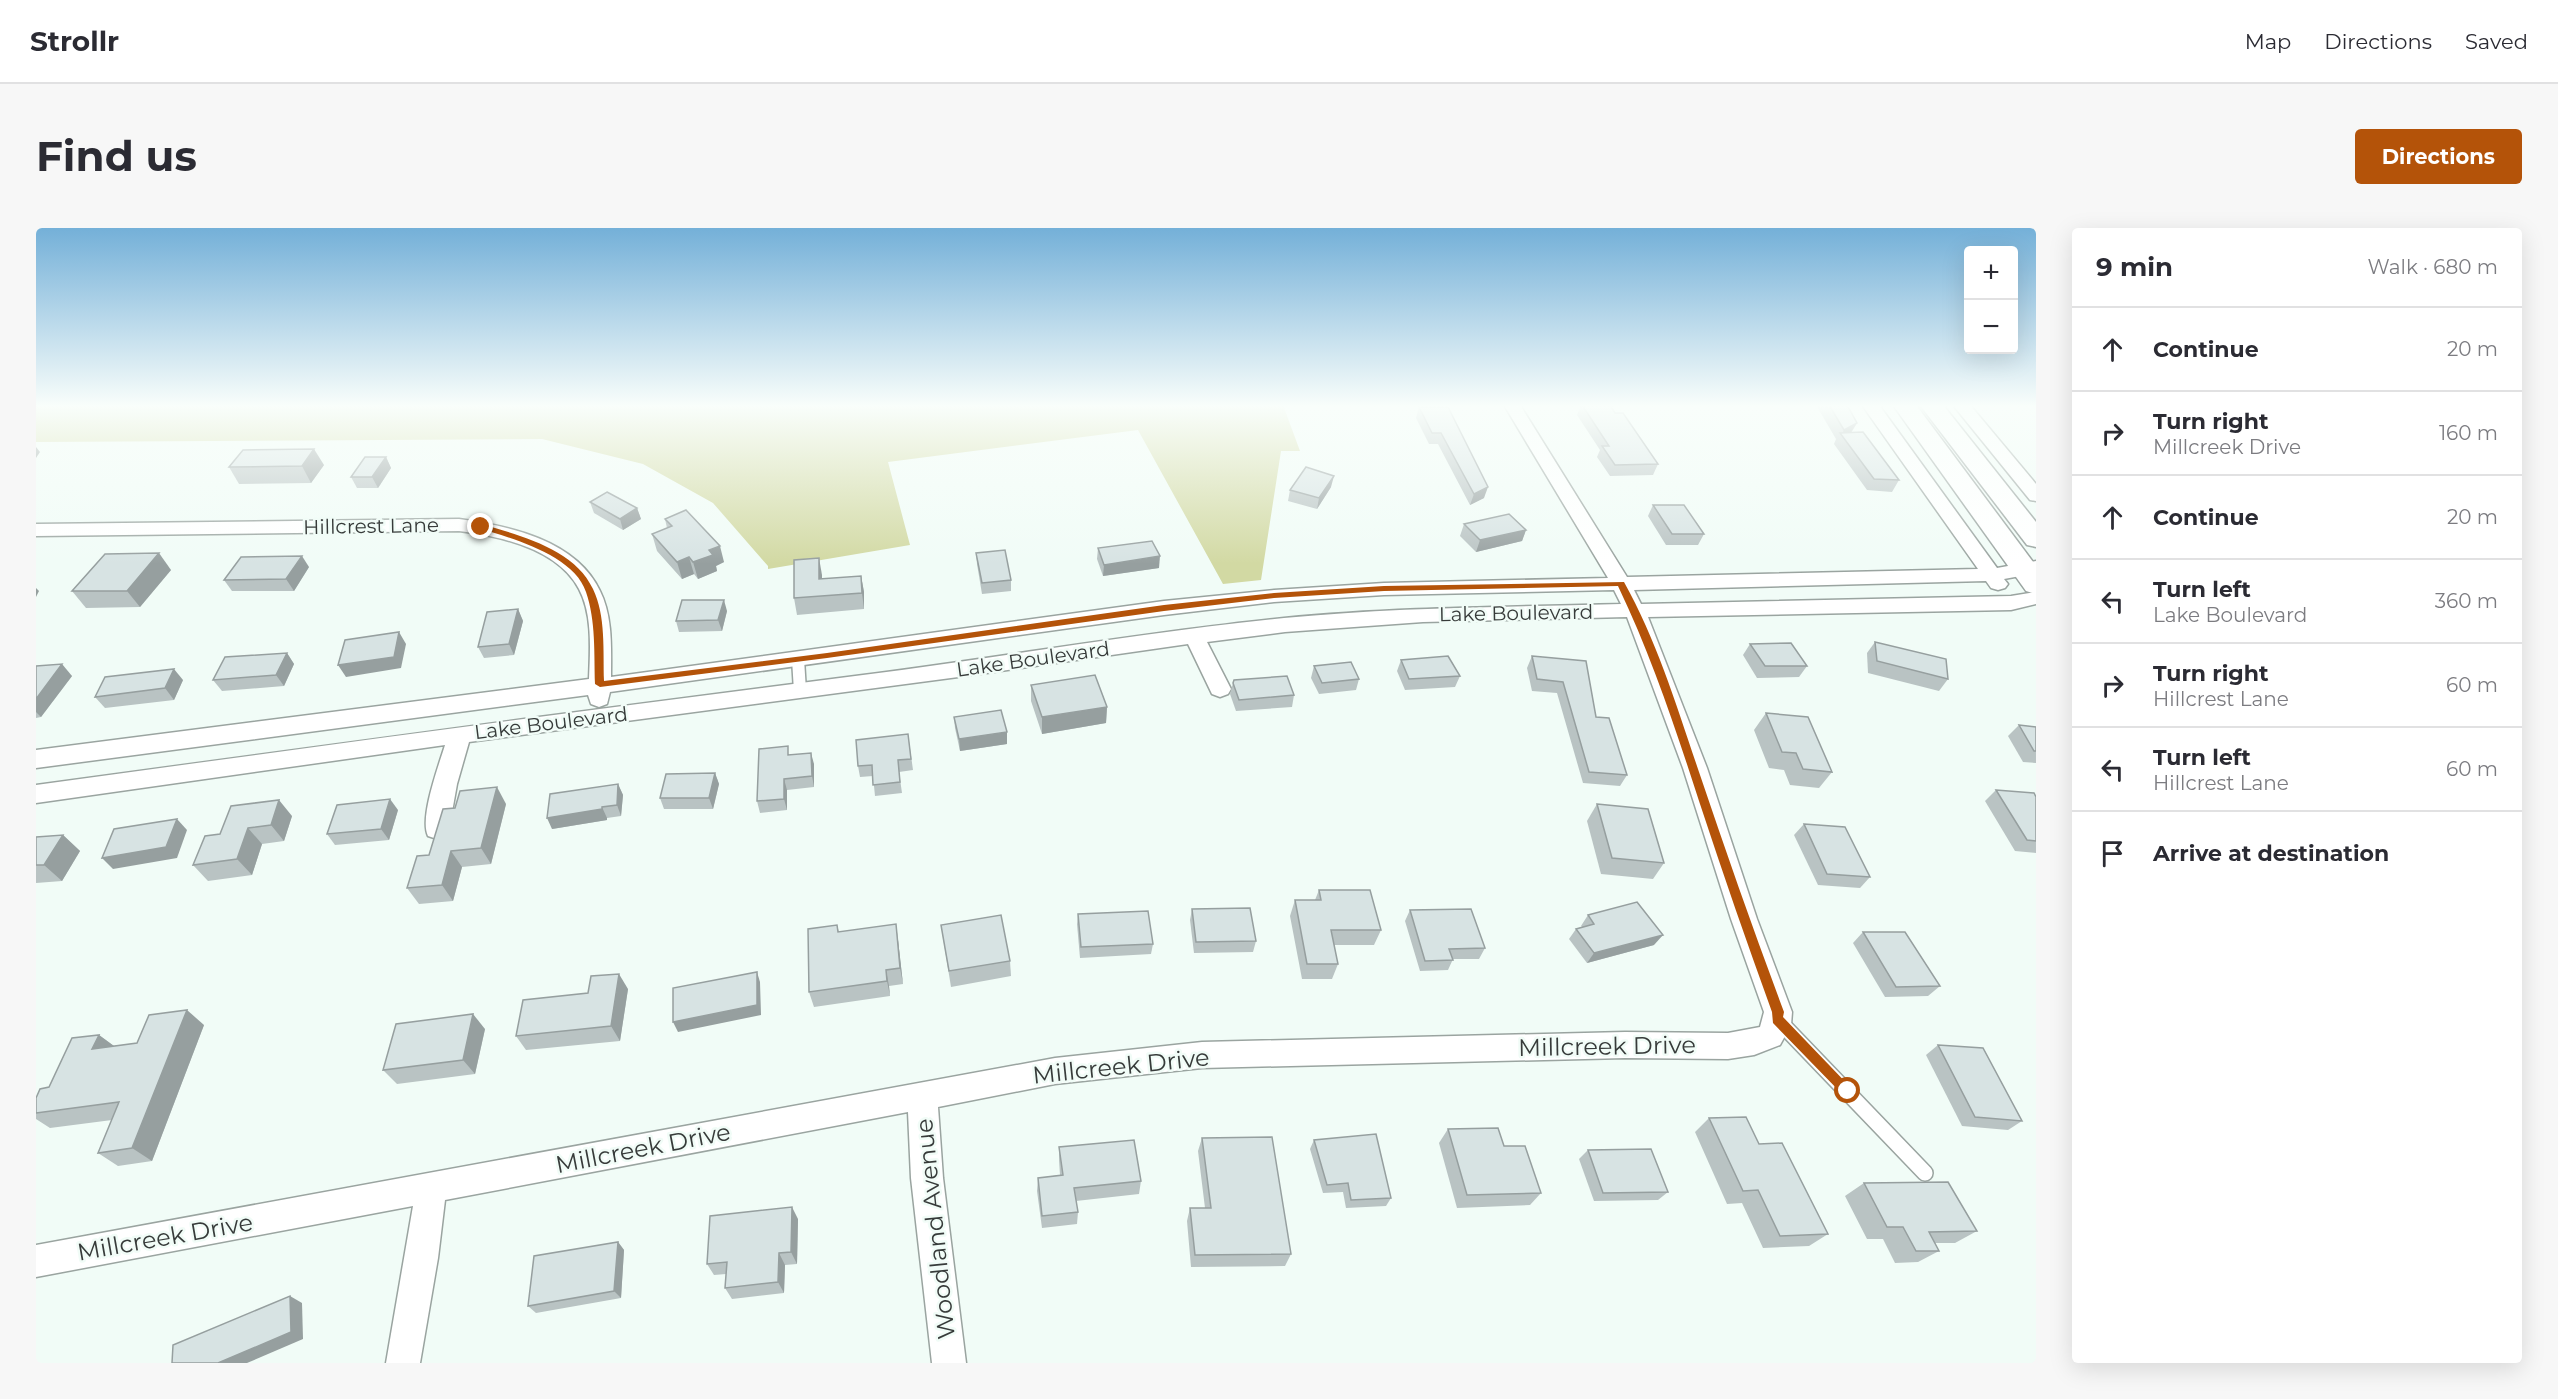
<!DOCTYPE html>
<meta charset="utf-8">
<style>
body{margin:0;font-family:Montserrat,sans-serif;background:#f7f7f7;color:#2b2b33}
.controls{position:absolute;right:18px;top:18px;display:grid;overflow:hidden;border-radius:6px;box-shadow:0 6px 24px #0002}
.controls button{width:54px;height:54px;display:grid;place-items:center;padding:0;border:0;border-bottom:2px solid #e1e1e2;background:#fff;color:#2b2b33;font:30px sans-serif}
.stop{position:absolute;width:18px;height:18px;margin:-14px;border:4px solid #b45309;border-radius:50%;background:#fff}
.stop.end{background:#b45309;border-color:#fff;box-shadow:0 2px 6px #0008}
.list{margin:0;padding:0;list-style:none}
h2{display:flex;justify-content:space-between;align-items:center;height:78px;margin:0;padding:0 24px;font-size:26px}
h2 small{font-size:20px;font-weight:400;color:#7c7c81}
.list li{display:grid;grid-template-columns:39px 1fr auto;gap:18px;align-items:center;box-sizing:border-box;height:84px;padding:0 24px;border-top:2px solid #e1e1e2}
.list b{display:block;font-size:22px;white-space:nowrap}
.list p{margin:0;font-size:20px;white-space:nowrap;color:#7c7c81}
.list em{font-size:20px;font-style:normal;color:#7c7c81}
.icon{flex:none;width:33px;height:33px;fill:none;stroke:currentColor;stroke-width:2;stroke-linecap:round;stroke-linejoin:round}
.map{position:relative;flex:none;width:2000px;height:1135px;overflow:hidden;border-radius:6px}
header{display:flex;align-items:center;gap:36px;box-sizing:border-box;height:84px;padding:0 30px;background:#fff;border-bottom:2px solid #e1e1e2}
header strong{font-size:28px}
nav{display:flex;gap:33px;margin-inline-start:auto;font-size:21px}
.intro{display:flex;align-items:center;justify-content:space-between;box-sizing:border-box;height:144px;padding:0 36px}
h1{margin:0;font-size:42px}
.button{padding:15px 27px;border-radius:6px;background:#b45309;color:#fff;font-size:21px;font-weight:700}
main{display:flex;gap:36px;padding:0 36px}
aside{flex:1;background:#fff;border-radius:6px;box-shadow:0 6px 24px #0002}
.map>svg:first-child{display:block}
</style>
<header>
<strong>Strollr</strong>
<nav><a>Map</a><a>Directions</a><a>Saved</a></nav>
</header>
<div class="intro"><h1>Find us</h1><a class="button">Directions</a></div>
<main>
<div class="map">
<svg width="2000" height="1135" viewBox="0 0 2000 1135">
<rect width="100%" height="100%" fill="#f1fcf7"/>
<polygon fill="#d2d9a3" points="0,177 1247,177 1264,223 1245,223 1225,352 1187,356 1102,202 852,234 874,317 732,341 732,338 677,275 607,236 506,211 0,214"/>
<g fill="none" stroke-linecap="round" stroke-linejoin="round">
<g stroke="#9aa4a0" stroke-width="15">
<polyline id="service-far1" points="762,431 764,463"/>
</g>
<g stroke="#9aa4a0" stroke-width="18">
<polyline id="service" points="1741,791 1889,945"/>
</g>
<g stroke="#9aa4a0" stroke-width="3">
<g id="minor">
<path d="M1468,177h16l107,172 351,-8 -116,-164h17l118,163 39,-7v12l-32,6 4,5 -3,4 -7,2 -7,-2 -5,-7 -352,9 7,14 370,-8 25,-4v12l-25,6 -363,7 59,151 50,151 35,93 -1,13 -11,20 -26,10 -26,4 -103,-1 -423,10 -147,16 -117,23 5,71 23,185h-34l-21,-185 -3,-66 -463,88 -7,58 -18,105h-34l27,-157 -377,71v-32l1019,-187 147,-16 423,-10 103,1 32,-6 4,-15 -33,-93 -48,-151 -56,-151 -204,5 -138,10 -78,10 24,47 -3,5 -8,3 -8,-3 -24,-50 -222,32 -497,66 -12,42 -8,45 -3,7 -9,3 -9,-3c-9,-18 11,-71 17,-91l-409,58v-18c276,-38 551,-75 827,-110 141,-18 281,-43 421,-57 112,-11 225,-11 337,-14l-7,-14 -230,5 -110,7 -110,13 -554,77 -3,12 -8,3 -8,-3 -3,-9 -552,73v-18l553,-71c1,-28 4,-64 -10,-90 -21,-40 -79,-53 -120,-58l-423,5v-12l423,-5c50,7 117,21 141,72 13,26 11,58 11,86l553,-76 110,-11 110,-7 224,-5z"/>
<polygon points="1917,177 1934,177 2000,256 2000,273 1994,272"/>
</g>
</g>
<g stroke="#9aa4a0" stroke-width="3">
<g id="primary">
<polygon points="1857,177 1880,177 2000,338 2000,366 1990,363"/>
<polygon points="1884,177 1907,177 2000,294 2000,319 1991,317"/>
</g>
</g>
<use href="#service-far1" stroke="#fff" stroke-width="12"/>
<use href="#service" stroke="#fff" stroke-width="15"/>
<use href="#minor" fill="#fff" fill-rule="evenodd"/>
<use href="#primary" fill="#fff" fill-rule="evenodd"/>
</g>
<g fill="#b9c3c3">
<polygon points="1545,177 1574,177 1579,185 1622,236 1617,247 1574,248 1561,229 1564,222 1541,187"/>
<polygon points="1780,177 1811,177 1821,195 1815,205 1863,252 1856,264 1831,262 1798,216 1800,211"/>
<polygon points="1383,179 1412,179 1448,270 1434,277 1402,216 1393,216 1380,190"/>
<polygon points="350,229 355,240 342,260 321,260 315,249"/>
<polygon points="288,237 275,255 203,256 193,239"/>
<polygon points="1295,259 1281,281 1252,273 1254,262"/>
<polygon points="554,274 601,280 605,291 587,302 558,285"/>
<polygon points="1617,277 1668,306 1662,317 1630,317 1612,288"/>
<polygon points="629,291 688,334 680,338 681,343 662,351 658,346 646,351 621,323 616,306 631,300"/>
<polygon points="1428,296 1490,302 1486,313 1440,324 1424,308"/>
<polygon points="1062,320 1123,340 1067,348 1061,331"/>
<polygon points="940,325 975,352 975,363 946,366 941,336"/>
<polygon points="273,339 258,363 196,363 188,352"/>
<polygon points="135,342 104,379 50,380 36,363"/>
<polygon points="786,347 786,351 825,348 828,364 828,381 761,387 758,370"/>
<polygon points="482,381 487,393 478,427 448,430 442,419"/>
<polygon points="691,383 686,403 643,404 640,393"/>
<polygon points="1839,414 1912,451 1903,463 1832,445 1831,425"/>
<polygon points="1714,416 1771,438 1763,449 1721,450 1707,427"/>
<polygon points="251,425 258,436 248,458 186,463 177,452"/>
<polygon points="1496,428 1550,433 1560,489 1591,547 1584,558 1547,555 1521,465 1496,463 1491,440"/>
<polygon points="1365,432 1424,448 1419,459 1369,462 1361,443"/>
<polygon points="0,438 36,448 5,489 0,490"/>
<polygon points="1278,438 1323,451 1320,462 1283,466 1275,450"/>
<polygon points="147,452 138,472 69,480 59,469"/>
<polygon points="1197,455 1258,467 1256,479 1200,483 1194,466"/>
<polygon points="995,457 1071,479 1070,495 1006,506 995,473"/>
<polygon points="1730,485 1796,544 1783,560 1754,557 1748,542 1733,540 1718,502"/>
<polygon points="918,489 971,504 971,516 924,523 919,500"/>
<polygon points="1983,497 2000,499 2000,535 1987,534 1972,508"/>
<polygon points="872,506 877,542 863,544 866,565 839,568 837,548 824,549 822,538"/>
<polygon points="754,527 778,536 778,559 751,562 751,582 724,585 721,573"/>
<polygon points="679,545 683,556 677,581 628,581 624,570"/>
<polygon points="582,556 587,567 585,588 571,590 571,592 516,601"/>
<polygon points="1960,562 2000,569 2000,625 1979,623 1949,573"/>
<polygon points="470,576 455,636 426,639 417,673 383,676 371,660"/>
<polygon points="1561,576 1628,635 1617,651 1565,646 1551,593"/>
<polygon points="362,582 353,612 299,617 291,606"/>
<polygon points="256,588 248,613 226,616 216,647 172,653 157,637 184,606"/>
<polygon points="1768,596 1834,649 1824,660 1782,657 1758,607"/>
<polygon points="27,607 44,623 26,653 0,655 0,609"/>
<polygon points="1283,662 1345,702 1338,717 1298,717 1302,736 1296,751 1266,751 1254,688 1259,672 1279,672"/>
<polygon points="1156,681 1220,713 1217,724 1158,725 1154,692"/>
<polygon points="1374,682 1449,720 1443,731 1417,731 1412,742 1384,743 1369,693"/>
<polygon points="1042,686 1117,716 1115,726 1044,730 1041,696"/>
<polygon points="1552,687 1618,717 1551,735 1533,711 1540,701 1546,699 1545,698"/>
<polygon points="801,697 803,704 862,712 867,756 853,758 854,768 778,779 773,764"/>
<polygon points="905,697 974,733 975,748 915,759"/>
<polygon points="1827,704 1904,758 1892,768 1849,769 1817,715"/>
<polygon points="592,761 584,813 490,822 480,808"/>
<polygon points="168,797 116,933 82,938 62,925 76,892 14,900 0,891 0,870 13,859 63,807 78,818 101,815"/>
<polygon points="449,801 439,846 361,856 347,842"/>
<polygon points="1902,817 1986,893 1972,902 1926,898 1890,827"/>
<polygon points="1673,890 1723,916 1792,1006 1773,1018 1727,1020 1706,975 1691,976 1659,904"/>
<polygon points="1412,901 1468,918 1505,965 1494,977 1421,980 1403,915"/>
<polygon points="1166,910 1255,1026 1249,1038 1155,1039 1151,993 1154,980 1169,980 1162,923"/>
<polygon points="1278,912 1355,970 1350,978 1310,980 1307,964 1287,965 1274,921"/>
<polygon points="1023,919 1105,953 1103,966 1040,973 1042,984 1041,996 1006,1000 1001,963 1002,950 1024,947 1023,932"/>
<polygon points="1552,922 1632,964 1622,972 1558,973 1543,931"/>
<polygon points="1828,955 1941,1003 1919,1015 1899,1015 1903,1023 1882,1034 1859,1035 1847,1011 1831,1011 1809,968"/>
<polygon points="762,991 761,1036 749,1037 748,1065 696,1071 689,1060 690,1046 678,1047 671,1036"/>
<polygon points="582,1014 588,1022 585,1070 500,1085 492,1078"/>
</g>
<g fill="#969f9f">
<polygon points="1821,195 1814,206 1806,206 1808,202"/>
<polygon points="0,219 4,224 0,230"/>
<polygon points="278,221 288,237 275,255 266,238"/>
<polygon points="350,229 355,240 342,260 336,249"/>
<polygon points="1298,248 1295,259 1281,281 1283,270"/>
<polygon points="1452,259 1448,270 1434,277 1438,266"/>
<polygon points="601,280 605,291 587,302 584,291"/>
<polygon points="1490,302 1486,313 1440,324 1444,312"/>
<polygon points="684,318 688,334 680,338 681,343 662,351 657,334 673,322"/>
<polygon points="123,325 135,342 104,379 91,363"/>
<polygon points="266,328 273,339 258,363 250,351"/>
<polygon points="1124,328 1123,340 1067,348 1068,337"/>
<polygon points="653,329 658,346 646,351 641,334"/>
<polygon points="783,330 786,347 786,368 783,351"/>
<polygon points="825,348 828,364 828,381 826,365"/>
<polygon points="0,360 3,363 0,369"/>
<polygon points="688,372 691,383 686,403 682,392"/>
<polygon points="482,381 487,393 478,427 473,416"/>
<polygon points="363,404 370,416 365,440 310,449 302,437"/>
<polygon points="251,425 258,436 248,458 240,447"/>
<polygon points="26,436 36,448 5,489 0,484 0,471"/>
<polygon points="138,441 147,452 138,472 129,460"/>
<polygon points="1071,479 1070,495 1006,506 1006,489"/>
<polygon points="971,504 971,516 924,523 923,511"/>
<polygon points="775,525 778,536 778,559 776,548"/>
<polygon points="679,545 683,556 677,581 673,570"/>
<polygon points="748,551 751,562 751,582 748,571"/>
<polygon points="582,556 587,567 585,588 581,577"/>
<polygon points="461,559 470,576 455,636 445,620"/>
<polygon points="354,571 362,582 353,612 345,601"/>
<polygon points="243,572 256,588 248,613 235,597"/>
<polygon points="566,579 571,590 571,592 516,601 511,590"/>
<polygon points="141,591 151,602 141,630 77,641 66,630"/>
<polygon points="212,600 226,616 216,647 201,631"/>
<polygon points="27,607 44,623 26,653 8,637"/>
<polygon points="415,623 426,639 417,673 406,657"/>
<polygon points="860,696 862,712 867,756 864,740"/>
<polygon points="1627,707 1618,717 1551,735 1558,725"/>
<polygon points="850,742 853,758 854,768 851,753"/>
<polygon points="721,744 724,754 725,787 642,804 637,794"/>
<polygon points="583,746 592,761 584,813 575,798"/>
<polygon points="151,782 168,797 116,933 96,920"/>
<polygon points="437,786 449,801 439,846 427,832"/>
<polygon points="63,807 82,821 56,821"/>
<polygon points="756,979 762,991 761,1036 755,1024"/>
<polygon points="582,1014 588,1022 585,1070 578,1063"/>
<polygon points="743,1025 749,1037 748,1065 742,1054"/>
<polygon points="254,1068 266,1075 267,1111 211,1135 182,1135"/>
</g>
<g fill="#d7e3e3" stroke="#969f9f" stroke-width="1.5">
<polygon points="1546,177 1574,177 1579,185 1587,185 1622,236 1579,237 1566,218 1573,218"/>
<polygon points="1793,177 1811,177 1821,195 1808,202"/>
<polygon points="1383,179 1412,179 1452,259 1438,266 1405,205 1396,205"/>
<polygon points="1827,204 1863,252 1838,251 1804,205"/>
<polygon points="278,221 266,238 193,239 207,222"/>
<polygon points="329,229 350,229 336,249 315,249"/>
<polygon points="1270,239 1298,248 1283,270 1254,262"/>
<polygon points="571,264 601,280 584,291 554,274"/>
<polygon points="1617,277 1648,277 1668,306 1636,306"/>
<polygon points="650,282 684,318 673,322 677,327 657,334 653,329 641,334 616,306 636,298 629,291"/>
<polygon points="1473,286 1490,302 1444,312 1428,296"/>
<polygon points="1116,313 1124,328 1068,337 1062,320"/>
<polygon points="969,322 975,352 946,355 940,325"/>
<polygon points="123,325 91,363 36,363 69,326"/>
<polygon points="266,328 250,351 188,352 205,329"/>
<polygon points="783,330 783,351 825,348 826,365 758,370 758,332"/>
<polygon points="646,372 688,372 682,392 640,393"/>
<polygon points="482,381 473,416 442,419 451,384"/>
<polygon points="363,404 358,429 302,437 309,412"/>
<polygon points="1839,414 1910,431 1912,451 1841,433"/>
<polygon points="1755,415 1771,438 1729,438 1714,416"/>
<polygon points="251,425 240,447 177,452 189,429"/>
<polygon points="1412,428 1424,448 1373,451 1365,432"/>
<polygon points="1496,428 1550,433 1560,489 1573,490 1591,547 1553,544 1527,454 1501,451"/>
<polygon points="1315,434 1323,451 1286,455 1278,438"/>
<polygon points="26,436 0,471 0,438"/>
<polygon points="138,441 129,460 59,469 69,449"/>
<polygon points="1059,447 1071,479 1006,489 995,457"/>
<polygon points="1251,448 1258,467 1203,472 1197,455 1198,452"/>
<polygon points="965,482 971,504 923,511 918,489"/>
<polygon points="1730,485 1772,489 1796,544 1767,541 1760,525 1746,524"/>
<polygon points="1983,497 2000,499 2000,523 1998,523"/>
<polygon points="872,506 875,531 862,532 864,554 837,557 836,537 822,538 820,512"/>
<polygon points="752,518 752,527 775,525 776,548 748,551 748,571 721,573 723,521"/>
<polygon points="679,545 673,570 624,570 630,546"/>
<polygon points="582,556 581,577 566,579 566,581 511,590 514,566"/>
<polygon points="461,559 445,620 415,623 406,657 371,660 381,628 393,627 407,581 419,580 424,563"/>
<polygon points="1960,562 1998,565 2000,569 2000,613 1991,612"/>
<polygon points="354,571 345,601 291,606 301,577"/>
<polygon points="243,572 235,597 212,600 201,631 157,637 169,608 184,606 195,578"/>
<polygon points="1561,576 1612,581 1628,635 1576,630"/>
<polygon points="141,591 130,619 66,630 78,601"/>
<polygon points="1768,596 1809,599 1834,649 1791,646"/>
<polygon points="27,607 8,637 0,637 0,609"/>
<polygon points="1283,662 1334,662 1345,702 1295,702 1302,736 1271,736 1259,672 1285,672"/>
<polygon points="1601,674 1627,707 1558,725 1540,701 1558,696 1552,687"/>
<polygon points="1214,680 1220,713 1160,714 1156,681"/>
<polygon points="1435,681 1449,720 1413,721 1417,732 1389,733 1374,682"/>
<polygon points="1112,683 1117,716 1045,719 1042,686"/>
<polygon points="965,687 974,733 913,743 905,697"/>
<polygon points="860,696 864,740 850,742 851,753 773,764 772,701 801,697 802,704"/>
<polygon points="1827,704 1869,704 1904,758 1860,759"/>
<polygon points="721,744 721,777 637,794 637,760"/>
<polygon points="583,746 575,798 480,808 487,772 552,765 555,748"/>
<polygon points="151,782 96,920 62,925 83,874 0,885 0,870 4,861 13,859 36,810 63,807 56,821 101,815 113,787"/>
<polygon points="437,786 427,832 347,842 360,796"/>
<polygon points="1902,817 1947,820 1986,893 1939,889"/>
<polygon points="1710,889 1723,916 1746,915 1792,1006 1744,1008 1722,962 1707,963 1673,890"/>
<polygon points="1462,900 1468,918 1489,918 1505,965 1431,967 1412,901"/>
<polygon points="1340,906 1355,970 1315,972 1312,955 1291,957 1278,912"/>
<polygon points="1236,909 1255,1026 1159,1027 1154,980 1175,980 1166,910"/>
<polygon points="1098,912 1105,953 1038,960 1042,984 1006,988 1002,950 1027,947 1023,919"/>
<polygon points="1615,921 1632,964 1567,965 1552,922"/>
<polygon points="1912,954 1941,1003 1893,1004 1903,1023 1880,1023 1867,999 1851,999 1828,955"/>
<polygon points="756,979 755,1024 743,1025 742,1054 689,1060 691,1034 671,1036 674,988"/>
<polygon points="582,1014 578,1063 492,1078 498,1028"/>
<polygon points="254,1068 255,1104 182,1135 136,1135 137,1117"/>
</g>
<linearGradient id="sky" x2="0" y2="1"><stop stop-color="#74b0d8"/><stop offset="0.53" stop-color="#f9fefb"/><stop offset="1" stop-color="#f9fefb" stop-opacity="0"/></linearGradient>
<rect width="2000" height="336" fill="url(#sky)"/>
<path fill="#b45309" d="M445,296c38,11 94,25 112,65 13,27 10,62 11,92l223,-28 337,-48 110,-12 110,-7 240,-4c33,59 53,125 75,190 27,80 55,160 85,240l-1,5 71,74 -2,4h-9l-70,-72 -1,-11c-25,-69 -49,-138 -72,-208 -24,-74 -48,-147 -82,-218l-234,5 -110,7 -110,13 -337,47 -227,29 -5,-3c-1,-30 1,-63 -9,-92 -12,-37 -75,-54 -108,-64l-1,-1z"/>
<g text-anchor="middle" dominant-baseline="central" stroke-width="5" stroke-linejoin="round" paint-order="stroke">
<g font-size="20" fill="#373b3a" stroke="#f1fcf7">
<text transform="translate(335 298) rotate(-1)">Hillcrest Lane</text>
<text transform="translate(1480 385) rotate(-1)">Lake Boulevard</text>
<text transform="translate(997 431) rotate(-8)">Lake Boulevard</text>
<text transform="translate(515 495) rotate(-7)">Lake Boulevard</text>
</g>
<g font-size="24" fill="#373b3a" stroke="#f1fcf7">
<text transform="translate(1571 818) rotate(-1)">Millcreek Drive</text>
<text transform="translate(1085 838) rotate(-6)">Millcreek Drive</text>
<text transform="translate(607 920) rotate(-11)">Millcreek Drive</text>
<text transform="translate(899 1001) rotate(-96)">Woodland Avenue</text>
<text transform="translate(129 1009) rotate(-10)">Millcreek Drive</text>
</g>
</g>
</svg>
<div class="controls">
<button>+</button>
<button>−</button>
</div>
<div class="stop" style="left:1812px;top:863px"></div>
<div class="stop end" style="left:445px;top:299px"></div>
</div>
<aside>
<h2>9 min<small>Walk · 680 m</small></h2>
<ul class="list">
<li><svg class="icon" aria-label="ahead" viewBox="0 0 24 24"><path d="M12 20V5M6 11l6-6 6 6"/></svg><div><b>Continue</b></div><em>20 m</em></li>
<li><svg class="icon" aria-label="right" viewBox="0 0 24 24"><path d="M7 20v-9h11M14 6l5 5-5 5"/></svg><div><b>Turn right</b><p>Millcreek Drive</p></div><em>160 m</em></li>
<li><svg class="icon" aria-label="ahead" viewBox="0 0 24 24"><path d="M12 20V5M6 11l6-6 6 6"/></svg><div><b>Continue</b></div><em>20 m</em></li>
<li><svg class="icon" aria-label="left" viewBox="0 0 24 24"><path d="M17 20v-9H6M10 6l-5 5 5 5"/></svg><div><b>Turn left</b><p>Lake Boulevard</p></div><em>360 m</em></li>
<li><svg class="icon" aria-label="right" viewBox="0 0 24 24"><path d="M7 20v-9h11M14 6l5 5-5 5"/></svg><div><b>Turn right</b><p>Hillcrest Lane</p></div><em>60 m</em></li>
<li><svg class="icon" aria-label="left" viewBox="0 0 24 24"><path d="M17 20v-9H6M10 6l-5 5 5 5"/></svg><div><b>Turn left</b><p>Hillcrest Lane</p></div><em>60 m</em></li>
<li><svg class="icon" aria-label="arrive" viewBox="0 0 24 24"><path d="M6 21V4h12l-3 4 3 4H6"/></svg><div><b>Arrive at destination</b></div></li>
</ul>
</aside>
</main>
